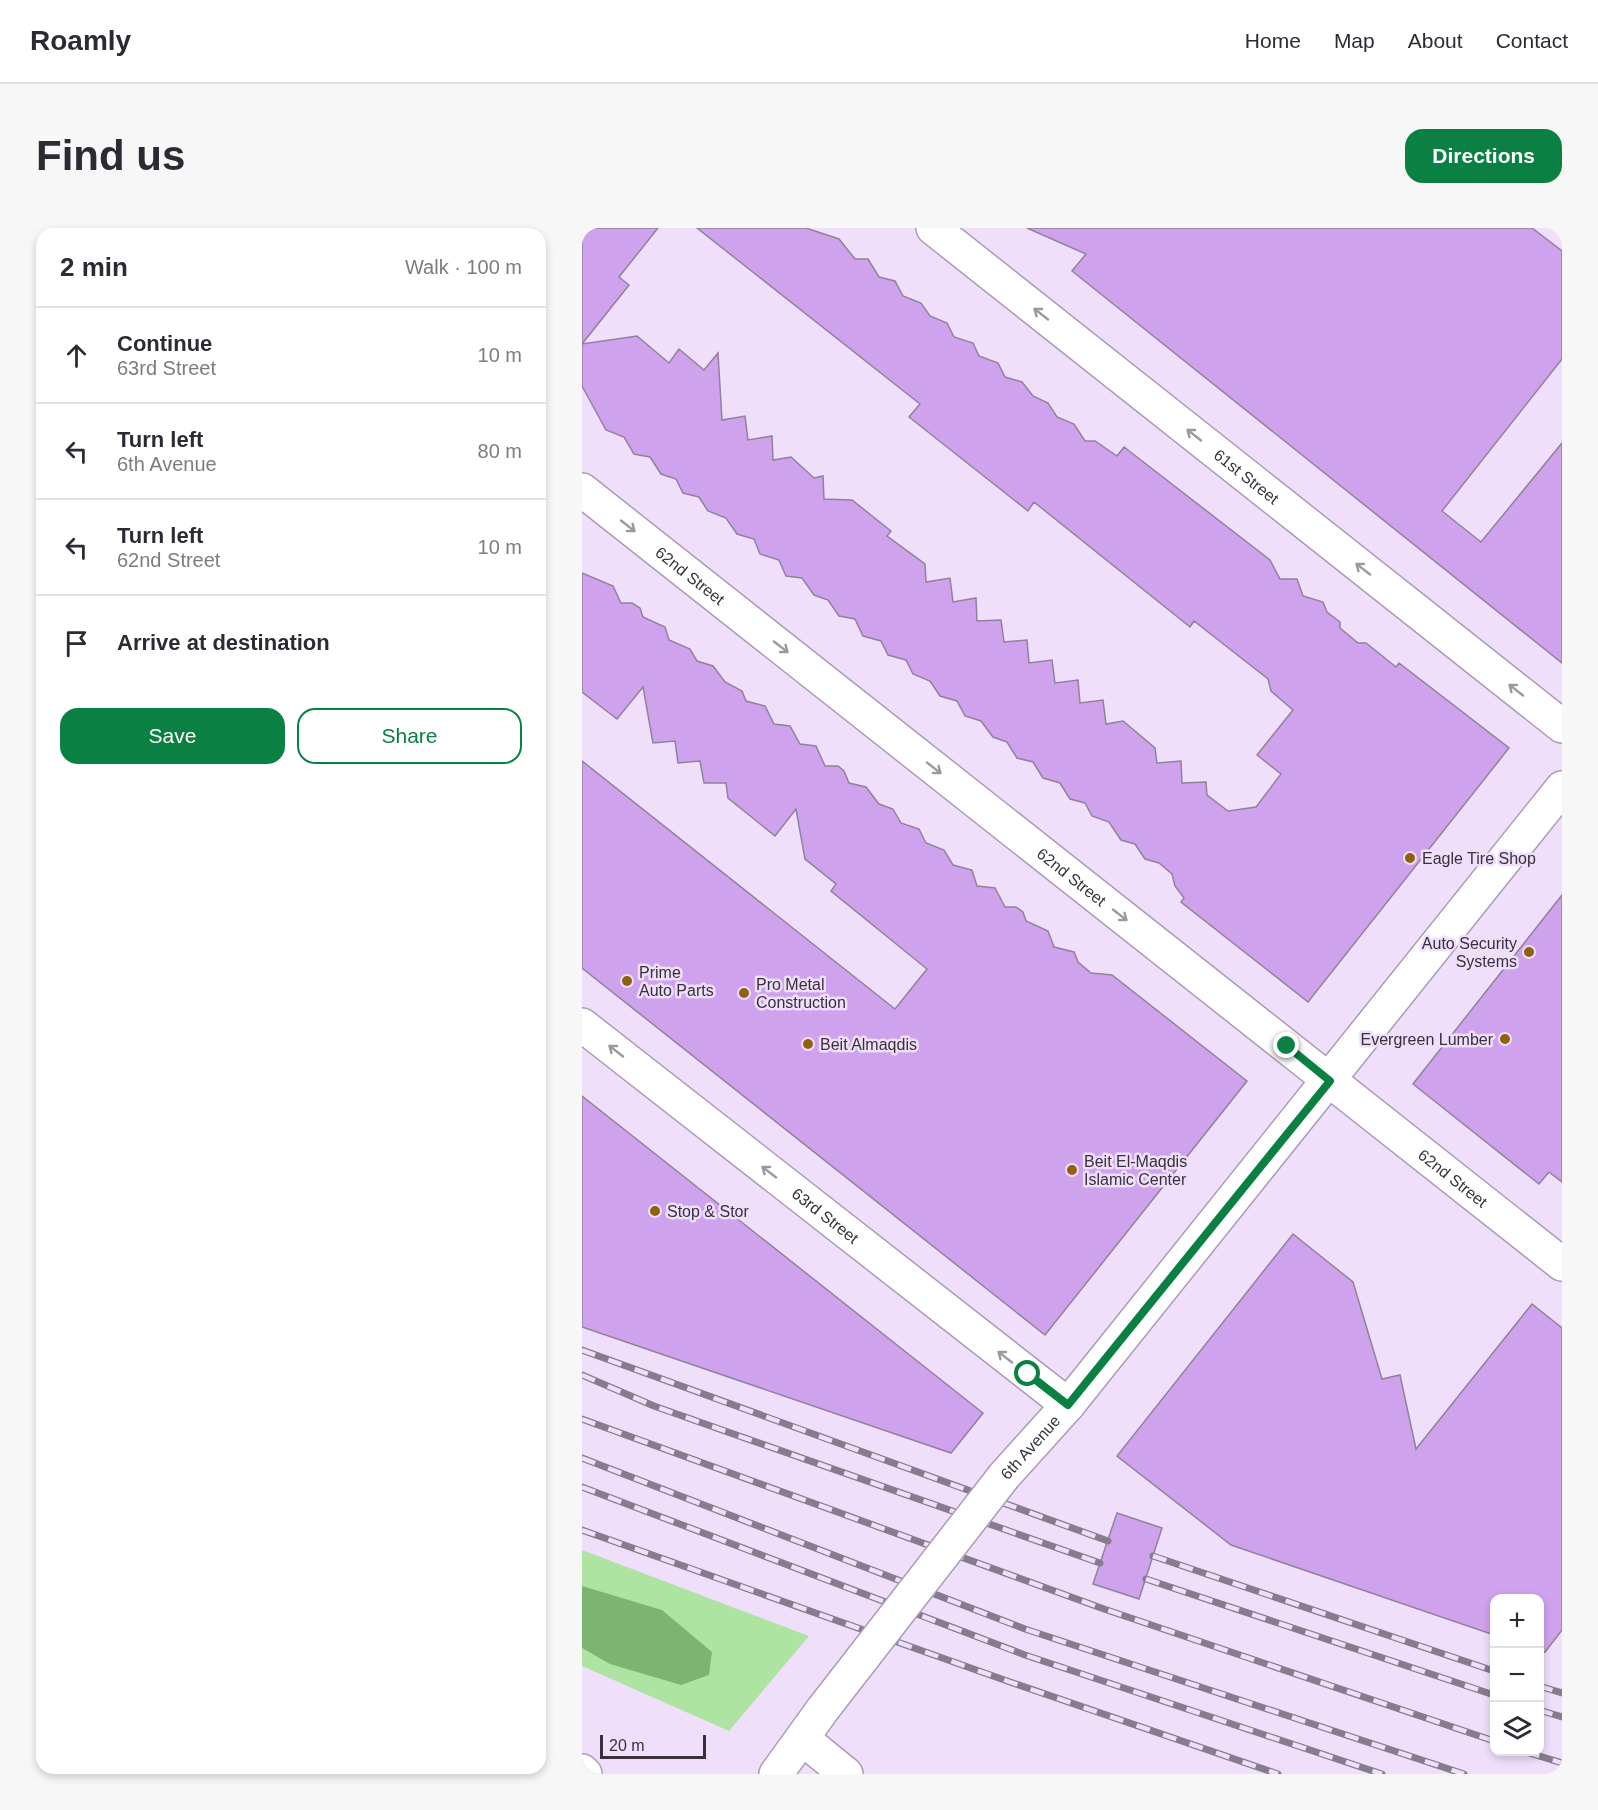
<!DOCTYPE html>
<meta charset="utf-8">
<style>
body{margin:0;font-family:Arial,sans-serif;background:#f7f7f7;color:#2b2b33}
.controls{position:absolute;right:18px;bottom:18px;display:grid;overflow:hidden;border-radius:12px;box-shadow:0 3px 9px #0003}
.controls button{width:54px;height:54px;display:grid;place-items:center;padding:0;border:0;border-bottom:2px solid #e1e1e2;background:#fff;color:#2b2b33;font:30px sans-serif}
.scale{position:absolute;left:18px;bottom:15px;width:106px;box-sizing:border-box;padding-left:6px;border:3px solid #38313c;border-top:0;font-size:16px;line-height:21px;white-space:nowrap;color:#38313c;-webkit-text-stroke:4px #efdffb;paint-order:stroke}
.stop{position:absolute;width:18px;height:18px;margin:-14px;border:4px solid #0b8043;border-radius:50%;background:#fff}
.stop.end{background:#0b8043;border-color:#fff;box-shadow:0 2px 6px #0008}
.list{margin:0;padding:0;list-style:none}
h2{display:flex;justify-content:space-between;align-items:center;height:78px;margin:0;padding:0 24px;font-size:26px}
h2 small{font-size:20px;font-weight:400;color:#7c7c81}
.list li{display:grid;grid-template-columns:39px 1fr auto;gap:18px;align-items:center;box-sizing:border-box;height:96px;padding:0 24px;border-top:2px solid #e1e1e2}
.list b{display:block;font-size:22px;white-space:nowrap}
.list p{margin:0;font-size:20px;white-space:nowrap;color:#7c7c81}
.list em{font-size:20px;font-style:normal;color:#7c7c81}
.actions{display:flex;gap:12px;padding:18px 24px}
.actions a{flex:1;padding:14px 0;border:2px solid #0b8043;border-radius:18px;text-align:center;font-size:21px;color:#0b8043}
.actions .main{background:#0b8043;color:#fff}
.icon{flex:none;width:33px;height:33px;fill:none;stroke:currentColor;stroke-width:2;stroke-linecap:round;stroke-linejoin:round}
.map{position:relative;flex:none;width:980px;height:1546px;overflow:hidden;border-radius:18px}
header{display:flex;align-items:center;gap:36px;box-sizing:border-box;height:84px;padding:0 30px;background:#fff;border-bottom:2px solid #e1e1e2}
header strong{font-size:28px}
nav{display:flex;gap:33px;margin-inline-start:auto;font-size:21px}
.intro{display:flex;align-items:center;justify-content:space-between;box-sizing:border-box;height:144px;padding:0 36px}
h1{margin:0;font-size:42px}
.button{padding:15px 27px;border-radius:18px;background:#0b8043;color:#fff;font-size:21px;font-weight:700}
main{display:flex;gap:36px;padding:0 36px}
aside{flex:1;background:#fff;border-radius:18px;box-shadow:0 3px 9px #0003}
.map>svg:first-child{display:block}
</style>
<header>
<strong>Roamly</strong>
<nav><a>Home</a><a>Map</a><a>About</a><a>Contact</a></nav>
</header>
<div class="intro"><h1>Find us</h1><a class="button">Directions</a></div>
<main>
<aside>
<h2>2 min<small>Walk · 100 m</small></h2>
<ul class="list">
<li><svg class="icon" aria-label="ahead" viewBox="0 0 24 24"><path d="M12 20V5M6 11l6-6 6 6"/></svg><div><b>Continue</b><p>63rd Street</p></div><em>10 m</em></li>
<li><svg class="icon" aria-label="left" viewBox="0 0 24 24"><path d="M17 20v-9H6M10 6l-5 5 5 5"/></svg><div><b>Turn left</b><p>6th Avenue</p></div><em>80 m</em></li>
<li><svg class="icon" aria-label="left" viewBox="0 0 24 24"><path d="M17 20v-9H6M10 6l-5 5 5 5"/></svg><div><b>Turn left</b><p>62nd Street</p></div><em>10 m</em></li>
<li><svg class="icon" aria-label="arrive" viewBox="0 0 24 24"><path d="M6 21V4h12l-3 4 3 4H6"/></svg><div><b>Arrive at destination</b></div></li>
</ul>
<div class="actions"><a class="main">Save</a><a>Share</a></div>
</aside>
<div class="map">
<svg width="980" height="1546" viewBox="0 0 980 1546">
<rect width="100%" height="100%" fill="#efdffb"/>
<polygon fill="#ade4a2" points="0,1322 227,1408 147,1503 0,1438"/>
<polygon fill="#7cb570" points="0,1358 80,1382 130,1424 127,1447 99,1457 28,1436 0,1420"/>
<g fill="#cfa2ed" stroke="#91829c" stroke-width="1.5">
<polygon points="0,0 76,0 37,49 47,57 0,116 55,108 87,135 97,121 122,142 136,125 140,192 163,188 166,212 190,208 191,232 209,229 232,250 241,248 242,271 270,272 309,303 305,308 343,336 344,354 368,350 371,374 394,370 395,393 419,392 422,414 445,412 447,435 470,432 473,455 496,452 498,475 521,472 524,496 541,493 573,520 575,535 599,533 600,555 624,554 625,567 646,583 674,579 699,546 675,527 711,482 689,463 686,451 612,393 608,399 452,274 446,283 327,189 338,176 115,0 224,0 257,11 273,31 286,31 297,49 313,53 321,68 339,75 348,88 365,95 372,109 391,115 397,128 416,135 423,149 440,154 451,168 466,175 475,189 492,196 503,213 513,213 535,228 542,219 688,332 698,351 715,351 721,368 741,374 745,384 758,394 758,400 776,415 784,415 814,439 817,435 927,520 726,774 599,674 602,670 593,658 590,646 577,635 563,631 553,616 539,612 527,594 510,588 503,575 488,571 478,555 461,550 451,534 435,530 425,514 411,509 399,493 383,488 375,473 358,468 348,453 331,446 324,432 306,427 299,413 281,408 273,391 257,388 246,372 232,367 220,350 204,348 197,332 178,326 172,311 155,306 144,290 126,283 117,269 101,265 94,251 79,246 68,229 52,226 42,209 24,202 0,158"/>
<polygon points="445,0 950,0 980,23 980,131 860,283 899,314 980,215 980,435 490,43 504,26"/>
<polygon points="0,345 31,358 39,375 50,375 58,380 61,389 83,399 87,412 108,421 115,433 131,438 143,454 160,463 164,473 183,478 192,496 208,498 218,516 234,518 243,538 256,538 262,543 267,555 284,559 297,576 311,581 319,595 337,601 344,615 362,622 371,637 390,642 395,658 413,660 423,679 434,679 441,684 444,693 466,703 472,719 492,724 496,734 509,745 530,747 665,853 463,1107 0,740 0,533 313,781 345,741 249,663 254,656 223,631 214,581 193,608 146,570 144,555 122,555 118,533 96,535 93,513 71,515 61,459 35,491 0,464"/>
<polygon points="980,667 980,954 967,944 957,956 831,856"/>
<polygon points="0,868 401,1185 369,1225 0,1099"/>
<polygon points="711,1006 771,1054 800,1151 818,1147 834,1221 950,1076 980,1100 980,1402 963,1424 957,1422 957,1371 912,1371 912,1407 649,1317 535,1228"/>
<polygon points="535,1285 580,1300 557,1371 511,1356"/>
</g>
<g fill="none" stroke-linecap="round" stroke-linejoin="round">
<g stroke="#ab9bb6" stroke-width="36">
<g id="minor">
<path id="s1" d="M351,0l629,498"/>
<path id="s2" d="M0,262l980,774"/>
<path id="s3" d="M0,797l486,380"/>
<polyline points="221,1511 264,1546"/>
<polyline points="0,1543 3,1546"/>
</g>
</g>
<g stroke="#ab9bb6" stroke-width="36">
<g id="major">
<path id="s4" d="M422,1248l64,-71 494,-617"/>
<polyline points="194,1546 241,1481"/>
</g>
</g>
<use href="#minor" stroke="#fff" stroke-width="33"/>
<use href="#major" stroke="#fff" stroke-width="33"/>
<g stroke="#877c8e" stroke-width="7">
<g id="rail">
<polyline points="0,1122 526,1313"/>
<polyline points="0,1147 72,1178 518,1335"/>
<polyline points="0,1191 522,1381 912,1513"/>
<polyline points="0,1230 443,1401 882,1546"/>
<polyline points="0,1259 443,1427 800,1546"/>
<polyline points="0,1302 428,1454 696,1546"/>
<polyline points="571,1328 912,1443"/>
<polyline points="564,1351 912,1467"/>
<polyline points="957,1458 980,1465"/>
<polyline points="957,1482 980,1489"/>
<polyline points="944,1524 980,1535"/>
</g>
</g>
<use href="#rail" stroke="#efdffb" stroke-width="4.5" stroke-dasharray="14" stroke-linecap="butt"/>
<g stroke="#ab9bb6" stroke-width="36" stroke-linecap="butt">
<polyline id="major-bridge" points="241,1481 422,1248"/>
</g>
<use href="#major-bridge" stroke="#fff" stroke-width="33"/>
</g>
<defs><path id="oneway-shaft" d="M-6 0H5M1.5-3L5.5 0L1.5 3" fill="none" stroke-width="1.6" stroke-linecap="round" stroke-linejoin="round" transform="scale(1.5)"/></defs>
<g stroke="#9c989e">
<use href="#oneway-shaft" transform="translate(459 86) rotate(-142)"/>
<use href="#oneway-shaft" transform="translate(612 207) rotate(-142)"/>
<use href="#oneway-shaft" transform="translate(46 298) rotate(38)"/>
<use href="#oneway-shaft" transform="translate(781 341) rotate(-142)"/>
<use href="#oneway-shaft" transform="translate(199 419) rotate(38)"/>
<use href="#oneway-shaft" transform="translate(934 462) rotate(-142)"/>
<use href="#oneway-shaft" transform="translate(352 540) rotate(38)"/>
<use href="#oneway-shaft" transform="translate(538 687) rotate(38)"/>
<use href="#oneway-shaft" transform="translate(34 823) rotate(-142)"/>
<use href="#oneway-shaft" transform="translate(187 944) rotate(-142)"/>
<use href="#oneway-shaft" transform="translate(423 1129) rotate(-142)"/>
</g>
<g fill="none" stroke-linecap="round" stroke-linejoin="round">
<polyline stroke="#0b8043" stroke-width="8" points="446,1146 486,1177 748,853 705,818"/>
</g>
<g fill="#90610b" stroke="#efdffb" stroke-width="2">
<circle cx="828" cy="630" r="6"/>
<circle cx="947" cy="724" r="6"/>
<circle cx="45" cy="753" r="6"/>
<circle cx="162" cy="765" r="6"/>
<circle cx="923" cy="811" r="6"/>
<circle cx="226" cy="816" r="6"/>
<circle cx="490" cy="942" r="6"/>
<circle cx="73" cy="983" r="6"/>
</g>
<g text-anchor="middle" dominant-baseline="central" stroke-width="5" stroke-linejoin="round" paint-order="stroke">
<g font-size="16" fill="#38313c" stroke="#efdffb">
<text stroke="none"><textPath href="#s1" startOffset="400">61st Street</textPath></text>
<text stroke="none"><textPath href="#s2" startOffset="138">62nd Street</textPath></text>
<text stroke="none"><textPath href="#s2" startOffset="624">62nd Street</textPath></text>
<text stroke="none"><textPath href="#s2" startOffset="1110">62nd Street</textPath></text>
<text stroke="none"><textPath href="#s3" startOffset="309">63rd Street</textPath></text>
<text stroke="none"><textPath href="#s4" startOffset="39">6th Avenue</textPath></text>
</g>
<g font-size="16" fill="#38313c" stroke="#efdffb" text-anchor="start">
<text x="840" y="630">Eagle Tire Shop</text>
<text x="935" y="715" text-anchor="end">Auto Security<tspan x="935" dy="18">Systems</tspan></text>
<text x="57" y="744">Prime<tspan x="57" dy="18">Auto Parts</tspan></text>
<text x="174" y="756">Pro Metal<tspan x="174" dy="18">Construction</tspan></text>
<text x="911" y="811" text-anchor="end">Evergreen Lumber</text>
<text x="238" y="816">Beit Almaqdis</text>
<text x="502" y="933">Beit El-Maqdis<tspan x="502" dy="18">Islamic Center</tspan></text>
<text x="85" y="983">Stop &amp; Stor</text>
</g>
</g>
</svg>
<div class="controls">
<button>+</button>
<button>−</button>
<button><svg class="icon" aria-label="layers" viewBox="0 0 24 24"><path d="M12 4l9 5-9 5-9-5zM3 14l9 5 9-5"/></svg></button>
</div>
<div class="scale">20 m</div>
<div class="stop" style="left:446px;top:1146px"></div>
<div class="stop end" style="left:705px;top:818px"></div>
</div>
</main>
